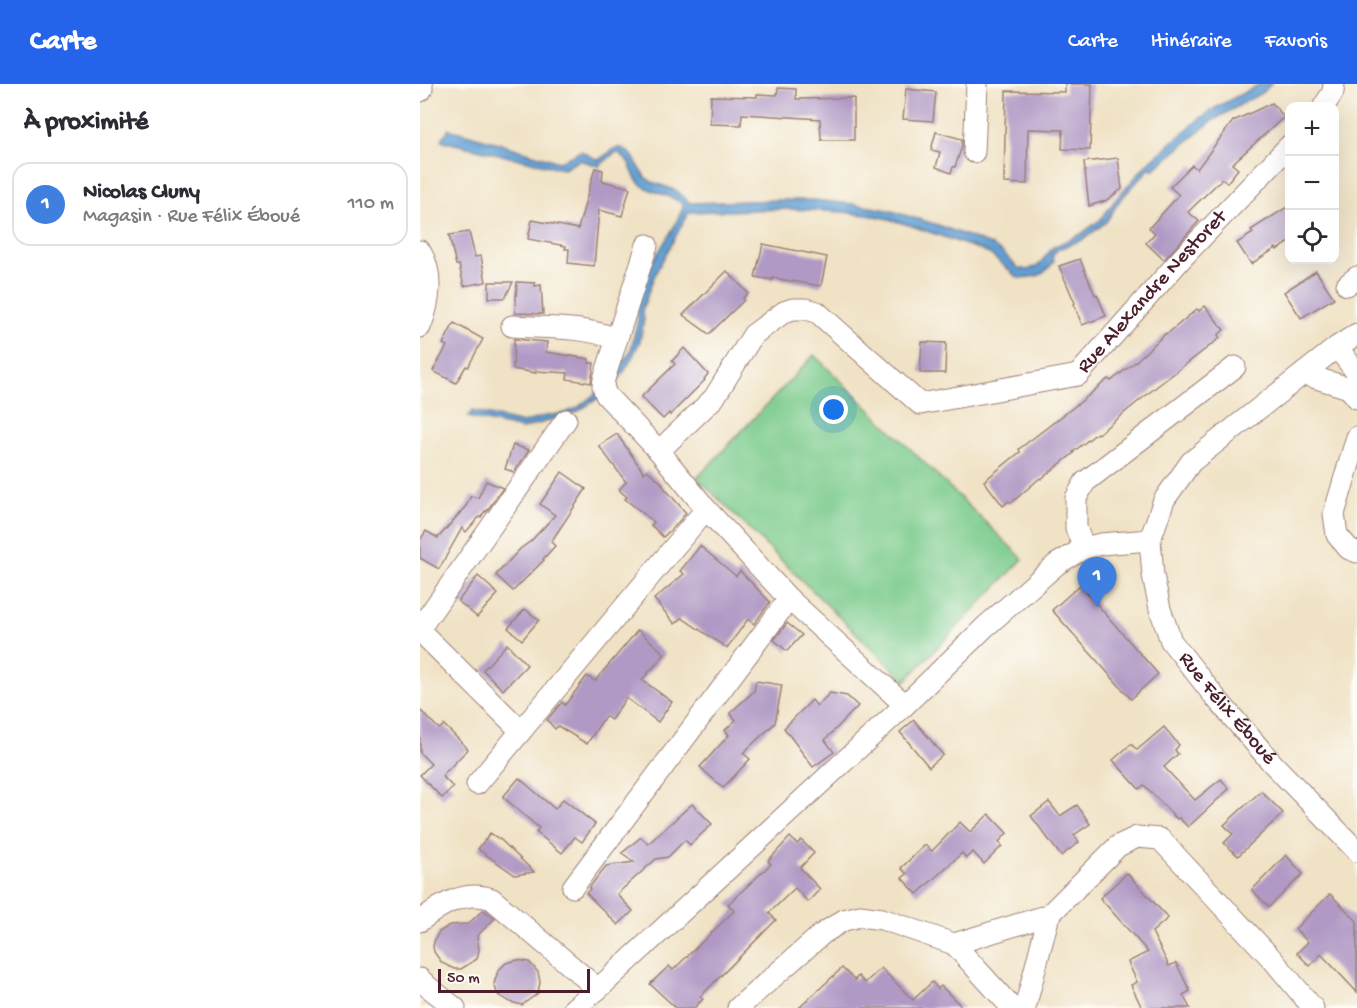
<!DOCTYPE html>
<html lang="fr">
<meta charset="utf-8">
<style>
body{margin:0;font-family:"Gochi Hand",sans-serif;background:#f7f7f7;color:#2b2b33}
.controls{position:absolute;right:18px;top:18px;display:grid;overflow:hidden;border-radius:12px;box-shadow:0 6px 24px #0002}
.controls button{width:54px;height:54px;display:grid;place-items:center;padding:0;border:0;border-bottom:2px solid #e1e1e2;background:#fff;color:#2b2b33;font:30px sans-serif}
.scale{position:absolute;left:18px;bottom:15px;width:152px;box-sizing:border-box;padding-left:6px;border:3px solid #4a1f2b;border-top:0;font-size:16px;line-height:21px;white-space:nowrap;color:#4a1f2b;-webkit-text-stroke:4px #fdfcf7;paint-order:stroke}
.you{position:absolute;left:414px;top:326px;width:21px;height:21px;margin:-15px;border:4px solid #fff;border-radius:50%;background:#1a73e8;box-shadow:0 0 0 9px #1a73e833}
.badge{display:grid;place-items:center;width:39px;height:39px;border-radius:50%;background:#2563eb;color:#fff;font-size:20px;font-weight:700}
.pin{position:absolute;translate:-50% -50px;filter:drop-shadow(0 2px 3px #0008)}
.pin::after{content:'';position:absolute;top:32px;width:21px;height:18px;background:inherit;clip-path:polygon(0 0,100% 0,50% 100%)}
.list{margin:0;padding:0;list-style:none}
h2{display:flex;justify-content:space-between;align-items:center;height:78px;margin:0;padding:0 24px;font-size:26px}
h2 small{font-size:20px;font-weight:400;color:#7c7c81}
.list li{display:grid;grid-template-columns:39px 1fr auto;gap:18px;align-items:center;box-sizing:border-box;height:84px;margin:0 12px 12px;padding:0 12px;border:2px solid #e1e1e2;border-radius:18px}
.list b{display:block;font-size:22px;white-space:nowrap}
.list p{margin:0;font-size:20px;white-space:nowrap;color:#7c7c81}
.list em{font-size:20px;font-style:normal;color:#7c7c81}
.icon{flex:none;width:33px;height:33px;fill:none;stroke:currentColor;stroke-width:2;stroke-linecap:round;stroke-linejoin:round}
.map{position:relative;flex:none;width:937px;height:924px;overflow:hidden}
header{display:flex;align-items:center;gap:36px;box-sizing:border-box;height:84px;padding:0 30px;background:#2563eb;color:#fff}
header strong{font-size:28px}
nav{display:flex;gap:33px;margin-inline-start:auto;font-size:21px}
main{display:flex}
aside{flex:1;background:#fff}
.map>svg:first-child{display:block}
</style>
<header>
<strong>Carte</strong>
<nav><a>Carte</a><a>Itinéraire</a><a>Favoris</a></nav>
</header>
<main>
<aside>
<h2>À proximité<small></small></h2>
<ul class="list">
<li><span class="badge" style="background:#3f7fe0">1</span><div><b>Nicolas Cluny</b><p>Magasin · Rue Félix Éboué</p></div><em>110 m</em></li>
</ul>
</aside>
<div class="map">
<svg width="937" height="924" viewBox="0 0 937 924">
<rect width="100%" height="100%" fill="#fdfcf7"/>
<filter id="ink" filterUnits="userSpaceOnUse"><feTurbulence type="fractalNoise" baseFrequency=".0167" numOctaves="2"/><feDisplacementMap in="SourceGraphic" scale="12" xChannelSelector="R" yChannelSelector="G"/><feConvolveMatrix kernelMatrix="1 2 1 2 8 2 1 2 1" color-interpolation-filters="sRGB"/></filter>
<filter id="wash" filterUnits="userSpaceOnUse"><feTurbulence type="fractalNoise" baseFrequency=".008" numOctaves="4" result="noise"/><feDisplacementMap in="SourceGraphic" scale="24" xChannelSelector="R" yChannelSelector="G"/><feGaussianBlur stdDeviation="1.35" result="paint"/><feColorMatrix in="noise" values="0 0 0 0 0 0 0 0 0 0 0 0 0 0 0 0 0 1.4 0 .05"/><feComposite in="paint" operator="in"/></filter>
<g filter="url(#wash)">
<rect width="100%" height="100%" fill="#f0e2c5"/>
<polygon fill="#7acb8c" stroke="#62755c" stroke-width="1.5" points="394,271 603,475 485,597 277,394"/>
<path fill="#609fd2" stroke="#555f7e" stroke-width="1.5" d="M840,0h11l-8,8 -51,29 -59,49 -3,-2 -30,32 -14,22 -22,17 -26,10 -6,7 2,5c-11,16 -17,16 -36,17l-27,-23 -7,-4 -75,-26 -28,-8 -37,-5 -53,-3 -102,3 -34,62 -13,36 2,9 -4,22 -9,19 -17,28 -37,24 -55,17 -54,-12 4,-6 51,12 22,-7 20,-3 12,-5 33,-26 20,-30 2,-7 6,-26 -1,-12 9,-35 27,-43 10,-21v-4c-13,-10 -30,-10 -43,-20 -6,-5 -8,-14 -11,-21 -3,-4 -6,-7 -10,-10h-4l-16,13 -20,-6 -15,9 -6,-1 -116,-27 -1,-2 8,-10 52,15 58,18 22,-11 17,9 18,-12h6l10,7 13,22 7,5 25,9 13,12 89,-3h35l39,4 35,6 50,15 53,20 12,8 15,15 9,2 11,-4 15,-19 28,-13 20,-15 15,-20 31,-35 51,-44 19,-13z"/>
<g id="blocks">
<g fill="#b09ac5">
<polygon points="645,0 672,0 670,66 642,65 643,46 608,45 607,100 584,99 586,7 645,8"/>
<polygon points="358,4 376,5 376,15 434,14 434,56 401,56 400,35 322,30 321,41 290,40 291,12 337,13 337,10 357,11"/>
<polygon points="486,5 516,8 513,37 483,35"/>
<polygon points="852,19 864,33 812,80 818,85 807,99 802,95 768,128 779,137 744,176 726,159 735,149 729,144 759,111 750,103 772,81 777,85 813,37"/>
<polygon points="516,48 542,55 542,62 535,83 533,83 531,89 516,83 520,68 511,66"/>
<polygon points="698,74 702,105 685,117 669,122 664,78"/>
<polygon points="175,84 183,86 182,97 210,104 202,132 179,126 174,182 148,179 149,165 145,165 146,162 108,155 112,136 158,145"/>
<polygon points="870,121 870,158 857,166 856,164 831,180 817,159 833,149 831,146"/>
<polygon points="49,148 55,173 61,172 66,198 44,202 39,181 36,181 29,151"/>
<polygon points="343,160 407,173 401,202 353,194 353,196 335,193"/>
<polygon points="660,175 675,211 677,210 686,232 662,241 654,220 655,219 639,182"/>
<polygon points="307,187 328,209 323,214 324,216 289,250 263,231"/>
<polygon points="896,187 914,214 881,234 864,208"/>
<polygon points="69,198 93,198 85,214 69,214"/>
<polygon points="97,198 115,199 115,202 121,201 123,230 95,229"/>
<polygon points="785,222 804,246 798,251 800,254 740,300 678,350 677,349 653,368 654,369 621,395 620,394 591,419 589,417 583,422 564,397 600,368 599,365 663,316 688,295 691,297 714,279 746,249 747,250 777,225 779,227"/>
<polygon points="34,239 63,255 48,283 46,282 36,299 13,287 27,262 23,260"/>
<polygon points="94,255 127,258 126,268 169,275 169,279 174,279 171,299 147,295 148,289 116,287 116,289 93,285"/>
<polygon points="502,258 526,259 525,289 500,289"/>
<polygon points="264,264 288,290 284,295 285,296 250,331 249,329 243,335 221,313 255,280 252,277"/>
<polygon points="197,350 224,389 227,386 243,400 242,401 266,429 255,442 243,453 231,441 234,438 205,415 207,413 199,406 206,398 179,362"/>
<polygon points="93,361 109,366 94,388 85,385"/>
<polygon points="142,388 166,405 131,458 135,462 123,475 124,476 93,507 76,491 100,465 111,457 135,431 120,420"/>
<polygon points="66,397 83,404 66,428 65,427 61,433 59,433 46,448 42,444 19,485 0,474 0,456 6,447 18,454 46,422 51,412 58,414"/>
<polygon points="280,462 316,492 320,487 350,518 334,540 328,535 307,564 262,534 255,540 234,515 264,490 260,487"/>
<polygon points="58,492 78,510 57,533 38,517"/>
<polygon points="660,501 738,590 711,615 632,526"/>
<polygon points="105,525 119,536 102,556 88,544"/>
<polygon points="367,539 382,551 367,567 354,556"/>
<polygon points="218,546 245,570 222,596 252,618 238,638 206,614 191,636 185,632 167,660 138,642 135,645 127,636 142,618 145,621 167,592 175,597"/>
<polygon points="87,560 107,581 83,606 63,586"/>
<polygon points="336,597 362,601 355,639 323,669 330,675 303,704 280,683 309,651 305,646 316,636 310,629 334,607"/>
<polygon points="410,609 427,612 438,622 405,656 414,668 393,683 364,644 392,616 397,622"/>
<polygon points="0,626 19,645 24,641 48,665 22,692 33,703 22,714 0,691 11,680 0,669"/>
<polygon points="494,636 523,671 509,683 480,648"/>
<polygon points="744,643 759,661 755,666 758,670 744,683 775,716 801,695 809,705 768,743 759,734 757,735 724,701 719,705 693,676 711,660 717,666"/>
<polygon points="99,694 135,725 143,715 175,740 162,758 155,753 142,769 116,748 119,744 83,713"/>
<polygon points="841,707 863,729 818,772 804,759 813,750 804,741"/>
<polygon points="629,718 640,732 657,721 670,740 654,751 659,758 641,772 611,732"/>
<polygon points="272,720 292,740 270,761 265,756 248,773 236,775 197,810 213,827 198,841 166,809 170,805 169,804 186,782 214,778 202,769 221,753 228,760"/>
<polygon points="569,730 587,749 579,758 582,762 564,780 553,768 546,774 542,769 497,810 482,794 487,790 481,784 505,761 512,767 540,738 550,748"/>
<polygon points="70,749 81,756 114,788 95,791 58,765"/>
<polygon points="370,753 377,760 381,756 394,769 380,784 400,805 388,818 375,804 349,829 356,836 280,913 283,915 274,924 256,924 230,900 249,882 253,886 314,827 308,820 351,780 348,777"/>
<polygon points="866,771 883,790 849,823 832,806"/>
<polygon points="707,789 748,834 732,848 749,882 756,879 770,907 763,911 770,924 722,924 711,901 717,898 708,878 728,868 680,814"/>
<polygon points="910,810 937,837 937,908 901,870 890,882 877,869 888,858 875,845"/>
<polygon points="63,826 75,834 57,852 59,866 57,875 41,885 34,885 22,879 14,868 13,862 15,855 19,848 30,841 48,840"/>
<polygon points="97,876 109,878 118,888 120,898 118,909 102,921 90,918 78,911 74,900 78,887 86,879"/>
<polygon points="422,884 435,896 438,892 445,899 461,884 493,916 512,898 518,905 521,902 543,924 379,924"/>
</g>
</g>
</g>
<g filter="url(#ink)">
<use href="#blocks" fill-opacity="0" stroke="#9d8078" stroke-width="1.5"/>
<g fill="none" stroke-linecap="round" stroke-linejoin="round">
<g stroke="#9d8078" stroke-width="23">
<g id="minor">
<polyline points="0,7 2,5 2,0"/>
<polyline points="904,22 913,8 914,0"/>
<polyline points="554,68 557,0"/>
<polyline points="227,161 184,295 183,302 186,311 239,367 286,425 369,515 485,621"/>
<path d="M0,167c14,23 10,52 0,76"/>
<polyline points="927,201 937,193"/>
<path d="M92,242c35,2 71,0 105,13"/>
<path id="s1" d="M937,250l-20,13 -146,115 -27,38 -14,40 3,35 7,34 11,32 44,56 58,67 84,87"/>
<polyline points="917,263 937,289"/>
<polyline points="883,290 929,304 937,314"/>
<polyline points="937,353 914,430 917,451 929,465 937,468"/>
<path id="s2" d="M239,367l55,-53 39,-63 31,-23 9,-3h13l11,3 103,92 158,-29 105,-118 107,-112"/>
<polyline points="664,464 656,444 656,414 665,398 815,283"/>
<polyline points="0,544 146,336"/>
<polyline points="0,547 101,647"/>
<polyline points="57,700 286,425"/>
<polyline points="153,803 369,515"/>
<path d="M0,837c21,-16 45,-32 72,-22l106,90"/>
<polyline points="534,860 629,831"/>
<polyline points="0,895 7,902 35,924"/>
<polyline points="154,924 178,905 485,621 565,543 637,480 664,464 681,460 730,456"/>
<polyline points="318,924 402,850 424,836 440,832 462,835 534,860 592,924"/>
<polyline points="605,924 629,831 698,762 717,753 740,755 853,876 893,924"/>
</g>
</g>
<use href="#minor" stroke="#fff" stroke-width="21"/>
</g>
</g>
<g text-anchor="middle" dominant-baseline="central" stroke-width="4.5" stroke-linejoin="round" paint-order="stroke">
<g font-size="21" fill="#4a1f2b" stroke="#fdfcf7">
<text stroke="none"><textPath href="#s2" startOffset="633">Rue Alexandre Nestoret</textPath></text>
<text stroke="none"><textPath href="#s1" startOffset="490">Rue Félix Éboué</textPath></text>
</g>
</g>
</svg>
<div class="controls">
<button>+</button>
<button>−</button>
<button><svg class="icon" aria-label="locate" viewBox="0 0 24 24"><circle cx="12" cy="12" r="6"/><path d="M12 2v4M12 18v4M2 12h4M18 12h4"/></svg></button>
</div>
<div class="scale">50 m</div>
<div class="you"></div>
<div class="pin badge" style="left:677px;top:523px;background:#3f7fe0">1</div>
</div>
</main>
